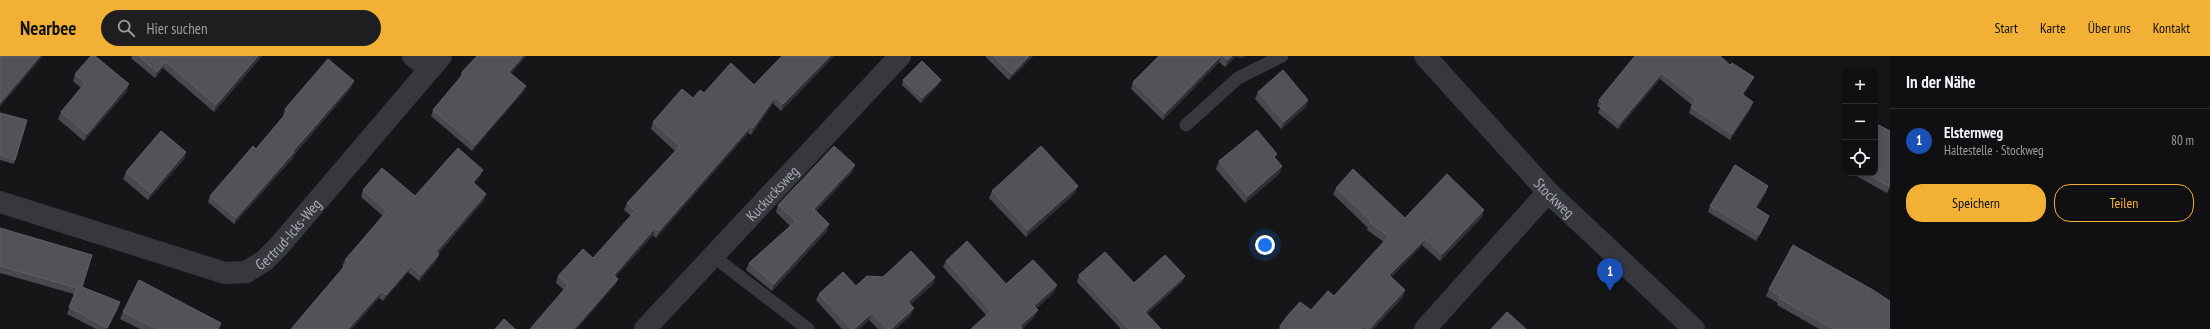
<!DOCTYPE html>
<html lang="de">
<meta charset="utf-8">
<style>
body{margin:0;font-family:"PT Sans Narrow",sans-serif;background:#1e1e20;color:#f1f3f6}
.controls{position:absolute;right:12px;top:12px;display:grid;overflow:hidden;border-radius:8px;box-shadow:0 2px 6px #0003}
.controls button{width:36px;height:36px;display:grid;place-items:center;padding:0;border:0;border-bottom:1px solid #303032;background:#101012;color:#f1f3f6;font:20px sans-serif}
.you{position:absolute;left:1265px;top:189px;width:14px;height:14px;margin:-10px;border:3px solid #fff;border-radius:50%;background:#1a73e8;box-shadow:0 0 0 6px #1a73e833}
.badge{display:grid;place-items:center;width:26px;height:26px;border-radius:50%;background:#f2b134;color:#fff;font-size:13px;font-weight:700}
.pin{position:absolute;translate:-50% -33px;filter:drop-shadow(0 1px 2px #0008)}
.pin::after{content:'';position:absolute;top:21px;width:14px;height:12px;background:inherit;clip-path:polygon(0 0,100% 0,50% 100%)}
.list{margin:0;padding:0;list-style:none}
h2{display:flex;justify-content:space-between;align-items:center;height:52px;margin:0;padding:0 16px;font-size:17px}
h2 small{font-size:13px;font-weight:400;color:#9c9d9f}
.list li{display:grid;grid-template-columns:26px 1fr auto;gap:12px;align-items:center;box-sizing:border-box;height:64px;padding:0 16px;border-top:1px solid #303032}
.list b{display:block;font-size:15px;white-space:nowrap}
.list p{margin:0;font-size:13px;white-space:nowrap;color:#9c9d9f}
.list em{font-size:13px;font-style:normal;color:#9c9d9f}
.actions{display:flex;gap:8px;padding:12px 16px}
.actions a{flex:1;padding:9px 0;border:1px solid #f2b134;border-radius:16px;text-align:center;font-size:14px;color:#f2b134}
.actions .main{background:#f2b134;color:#111}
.icon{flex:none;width:22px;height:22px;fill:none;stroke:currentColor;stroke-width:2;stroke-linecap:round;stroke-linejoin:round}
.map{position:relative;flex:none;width:1890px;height:273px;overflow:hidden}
header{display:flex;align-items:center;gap:24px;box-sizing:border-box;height:56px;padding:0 20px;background:#f2b134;color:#111}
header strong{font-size:19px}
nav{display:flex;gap:22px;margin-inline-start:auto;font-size:14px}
.search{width:280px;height:36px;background:#1e1e20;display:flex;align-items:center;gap:10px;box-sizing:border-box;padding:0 14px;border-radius:22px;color:#9c9d9f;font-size:15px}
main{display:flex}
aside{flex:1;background:#101012}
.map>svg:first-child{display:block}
</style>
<header>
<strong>Nearbee</strong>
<div class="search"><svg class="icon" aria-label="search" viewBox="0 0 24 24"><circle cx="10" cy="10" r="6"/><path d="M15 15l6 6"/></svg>Hier suchen</div>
<nav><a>Start</a><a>Karte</a><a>Über uns</a><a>Kontakt</a></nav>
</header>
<main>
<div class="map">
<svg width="1890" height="273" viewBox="0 0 1890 273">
<rect width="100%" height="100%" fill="#161618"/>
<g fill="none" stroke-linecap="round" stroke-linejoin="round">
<g stroke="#37383d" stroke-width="13">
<polyline points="1186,69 1238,22 1282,0"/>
<polyline points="713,200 808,273"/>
</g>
<g stroke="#37383d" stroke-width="22">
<polyline points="413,0 430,13"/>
<path id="s1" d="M0,146l225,71 21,-1 18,-11 15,-15 162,-190"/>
<path id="s2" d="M645,273l255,-273"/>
<polyline points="1425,273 1548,136"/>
</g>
<path stroke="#37383d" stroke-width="22" id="s3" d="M1425,0l123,136 146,137"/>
</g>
<g fill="#47494d">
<polygon points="132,0 262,0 214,56 163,12 155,22 131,2"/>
<polygon points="477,0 526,0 511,17 523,36 472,95 431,60 433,54 460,22 462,16"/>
<polygon points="782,0 834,0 781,55 773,47 751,79 748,77 656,182 653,179 615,221 618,223 615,229 564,234 556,227 558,220 593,202 631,160 624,154 627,147 675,95 651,73 653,66 693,42 704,37 754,29"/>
<polygon points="985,0 1033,0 1009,24"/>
<polygon points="1159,0 1245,0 1243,2 1235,1 1225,11 1219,6 1163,64 1131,33 1133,26"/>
<polygon points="1635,0 1751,27 1743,39 1751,52 1730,84 1689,57 1692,49 1660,23 1618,73 1598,57 1600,52 1597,50 1599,44"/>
<polygon points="75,18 127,35 84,85 58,63 61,56 81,32 73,25"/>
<polygon points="903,24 939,28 921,47 902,29"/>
<polygon points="351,32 294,99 292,103 234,168 208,146 210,140 256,93 284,60 283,59 285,53"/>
<polygon points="1258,36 1308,44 1306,51 1281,73 1255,43"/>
<polygon points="0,57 15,104 14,108 0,104"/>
<polygon points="1890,75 1890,131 1887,137 1851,117 1875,117"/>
<polygon points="186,96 184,103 148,144 123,123 126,116"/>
<polygon points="1219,105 1282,110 1279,118 1245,147 1216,113"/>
<polygon points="855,109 852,116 816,155 827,175 772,235 746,214 749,207 790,170 776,156 778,149"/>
<polygon points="483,114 480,120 474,127 484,144 438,198 439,198 436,205 419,225 408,216 383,245 342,210 345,204 383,160 361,141 363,134 415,140"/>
<polygon points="1768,130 1766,136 1757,152 1769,160 1767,166 1756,185 1708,156 1710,150"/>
<polygon points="1336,132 1405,162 1482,161 1440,205 1422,189 1391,221 1403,241 1373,273 1279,273 1280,270 1311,254 1334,240 1384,186 1367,174 1368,172 1333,138"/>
<polygon points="992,135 1075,137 1026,181 989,142"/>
<polygon points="0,172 82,231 118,253 107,273 96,273 67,258 74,238 0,217"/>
<polygon points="946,205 1006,228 1057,229 1054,236 1036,253 1035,260 1022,273 986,259 943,211"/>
<polygon points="1079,219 1134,227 1185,220 1182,226 1147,258 1161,273 1121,273 1077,226"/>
<polygon points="883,221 935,221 933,228 910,248 911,259 896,273 878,273 869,264 859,273 842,273 816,244 819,238 856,230"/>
<polygon points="1769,233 1890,273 1819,273 1777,249 1778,247 1766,240"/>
<polygon points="123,256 219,273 140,273 120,263"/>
</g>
<g fill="#2f3033">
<polygon points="40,0 43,0 0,51 0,47"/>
<polygon points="258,0 262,0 214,56 216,49"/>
<polygon points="523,0 526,0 507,22 509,16"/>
<polygon points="830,0 834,0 781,55 783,48"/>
<polygon points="1029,0 1033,0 1009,24 1012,18"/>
<polygon points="1221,0 1219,6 1163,64 1165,57"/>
<polygon points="1232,0 1245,0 1243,2 1235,1 1225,11 1228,4"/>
<polygon points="166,6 163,12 155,22 157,16"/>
<polygon points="1662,17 1660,23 1618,73 1620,67"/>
<polygon points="1754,21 1751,27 1740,44 1742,38"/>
<polygon points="941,24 939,28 921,47 922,42"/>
<polygon points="354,25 351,32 294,99 292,103 234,168 236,162"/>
<polygon points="129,28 127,35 84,85 87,78"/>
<polygon points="526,30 523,36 472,95 475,89"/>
<polygon points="775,41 773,47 751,79 753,72"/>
<polygon points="1308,44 1306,51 1281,73 1284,66"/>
<polygon points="1753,46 1751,52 1730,84 1732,78"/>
<polygon points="751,70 748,77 656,182 659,175"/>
<polygon points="186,96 184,103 148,144 151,137"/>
<polygon points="855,109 852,116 811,161 814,153"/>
<polygon points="1282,110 1279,118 1245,147 1248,140"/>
<polygon points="483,114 480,120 470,132 473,126"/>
<polygon points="1078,130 1075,137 1026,181 1028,174"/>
<polygon points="1768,130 1766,136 1753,158 1755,151"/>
<polygon points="486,138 484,144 434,202 436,196"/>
<polygon points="1484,154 1482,161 1440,205 1442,198"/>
<polygon points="1769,160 1767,166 1756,185 1759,179"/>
<polygon points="829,168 827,175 772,235 774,228"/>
<polygon points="655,172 653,179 611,226 614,219"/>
<polygon points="1425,183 1422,189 1387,226 1389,219"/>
<polygon points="439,198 436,205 419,225 421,219"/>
<polygon points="411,210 408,216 383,245 386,239"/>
<polygon points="1185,220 1182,226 1143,262 1145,256"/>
<polygon points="935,221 933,228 906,253 908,246"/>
<polygon points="618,223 615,229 577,273 574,273"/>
<polygon points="1057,229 1054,236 1032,257 1034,250"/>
<polygon points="1405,234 1403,241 1373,273 1369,273"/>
<polygon points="382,235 379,242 352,273 348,273"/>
<polygon points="120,246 118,253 107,273"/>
<polygon points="914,252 911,259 896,273 891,273"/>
<polygon points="1038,254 1035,260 1022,273 1020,270"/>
<polygon points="872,257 869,264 859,273 854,273"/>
</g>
<g fill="#525359" stroke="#5f6168">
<polygon points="0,0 40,0 0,47"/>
<polygon points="91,0 95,0 129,28 87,78 61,56 85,27 75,18"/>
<polygon points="139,0 258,0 216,49 166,6 157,16"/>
<polygon points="477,0 523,0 509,16 526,30 475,89 433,54 463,18 462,16"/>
<polygon points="782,0 830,0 783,48 775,41 753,72 751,70 659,175 655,172 614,219 618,223 574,273 530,273 568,229 558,220 583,193 593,202 635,155 627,147 680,90 653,66 682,33 693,42 700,34 704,37 731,7 754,29"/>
<polygon points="994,0 1029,0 1012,18"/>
<polygon points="1159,0 1221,0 1165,57 1133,26"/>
<polygon points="1223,0 1232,0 1228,4"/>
<polygon points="1635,0 1720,0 1730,9 1732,7 1754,21 1742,38 1753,46 1732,78 1691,51 1696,44 1662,17 1620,67 1600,51 1603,47 1599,44"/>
<polygon points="328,3 354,25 293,95 294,96 236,162 210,140 253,90 256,93 288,55 285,53"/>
<polygon points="922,5 941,24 922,42 903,24"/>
<polygon points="1283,14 1308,44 1284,66 1258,36"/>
<polygon points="0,57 27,64 15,104 0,99"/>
<polygon points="1875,67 1890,75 1890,129 1889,130 1866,117 1875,117"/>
<polygon points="1257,74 1277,98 1274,101 1282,110 1248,140 1219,105"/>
<polygon points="161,75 186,96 151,137 126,116"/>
<polygon points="834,90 855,109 814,153 829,168 774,228 749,207 796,165 778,149"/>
<polygon points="1041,90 1078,130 1028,174 992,135"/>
<polygon points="458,92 483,114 473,126 486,138 436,196 439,198 421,219 411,210 386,239 382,235 348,273 291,273 348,206 345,204 387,155 363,134 382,112 415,140"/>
<polygon points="1735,109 1768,130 1755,151 1769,160 1759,179 1710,150"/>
<polygon points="1353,113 1405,162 1447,118 1484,154 1442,198 1425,183 1389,219 1405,234 1369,273 1367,273 1363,270 1360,273 1282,273 1280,270 1289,258 1300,246 1311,254 1328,235 1334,240 1389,180 1370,167 1371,165 1336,132"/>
<polygon points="0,172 92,199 82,231 120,246 107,272 69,251 77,232 0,210"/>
<polygon points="967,185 1006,228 1033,204 1057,229 1034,250 1038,254 1020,270 1022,273 971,273 991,255 946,205"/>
<polygon points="1793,189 1873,234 1890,245 1890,273 1833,273 1779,242 1781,240 1769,233"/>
<polygon points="911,195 935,221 908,246 914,252 891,273 887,273 872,257 854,273 851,273 819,238 843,216 856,230 867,220 883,221"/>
<polygon points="1105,196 1134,227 1165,199 1185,220 1145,256 1161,273 1129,273 1079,219"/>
<polygon points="139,224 221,267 218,273 157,273 123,256"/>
<polygon points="1507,256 1526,273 1491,273"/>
<polygon points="504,263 515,273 495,273"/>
</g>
<g text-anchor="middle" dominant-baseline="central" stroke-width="4" stroke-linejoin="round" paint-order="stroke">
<g font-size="15" fill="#a8adb8" stroke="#111113">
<text stroke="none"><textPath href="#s2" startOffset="186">Kuckucksweg</textPath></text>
<text stroke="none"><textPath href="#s3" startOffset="192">Stockweg</textPath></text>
<text stroke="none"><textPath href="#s1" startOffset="314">Gertrud-Icks-Weg</textPath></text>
</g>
</g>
</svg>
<div class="controls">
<button>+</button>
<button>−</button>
<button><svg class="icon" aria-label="locate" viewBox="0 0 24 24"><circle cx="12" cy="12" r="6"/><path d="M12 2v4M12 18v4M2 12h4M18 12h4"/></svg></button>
</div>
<div class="you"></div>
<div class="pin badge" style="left:1610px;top:235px;background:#1a4fb4">1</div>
</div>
<aside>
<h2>In der Nähe<small></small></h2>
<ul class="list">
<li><span class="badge" style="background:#1a4fb4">1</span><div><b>Elsternweg</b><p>Haltestelle · Stockweg</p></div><em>80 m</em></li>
</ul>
<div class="actions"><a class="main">Speichern</a><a>Teilen</a></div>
</aside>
</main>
